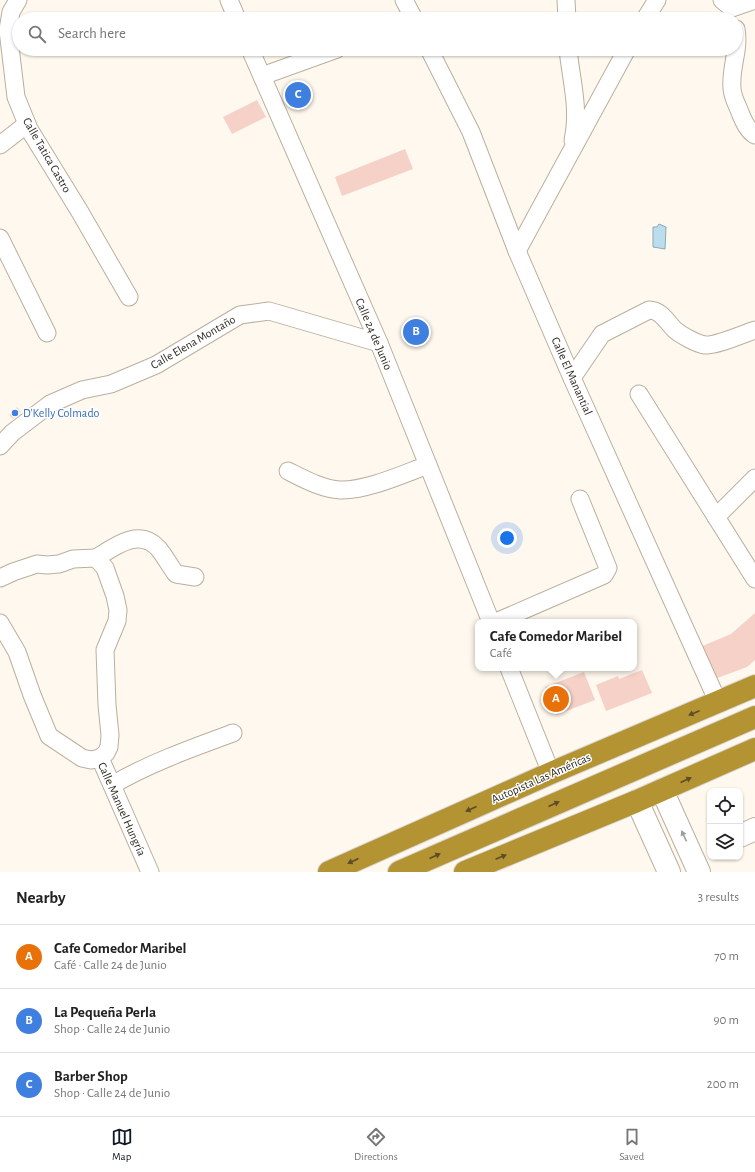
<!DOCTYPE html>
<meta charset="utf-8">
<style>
body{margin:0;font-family:"Alegreya Sans",sans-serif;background:#f6f6f6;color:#222}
.controls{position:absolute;right:12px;bottom:12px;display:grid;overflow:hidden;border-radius:8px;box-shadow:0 1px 3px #0004}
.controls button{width:36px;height:36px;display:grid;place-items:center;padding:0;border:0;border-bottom:1px solid #e0e0e0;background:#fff;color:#222;font:20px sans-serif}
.you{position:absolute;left:507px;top:538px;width:14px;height:14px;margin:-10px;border:3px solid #fff;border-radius:50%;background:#1a73e8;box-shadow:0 0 0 6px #1a73e833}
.badge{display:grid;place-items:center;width:26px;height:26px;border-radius:50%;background:#111827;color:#fff;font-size:13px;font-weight:700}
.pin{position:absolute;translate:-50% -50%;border:2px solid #fff;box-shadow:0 1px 4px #0006}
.popup{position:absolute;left:475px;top:619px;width:162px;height:52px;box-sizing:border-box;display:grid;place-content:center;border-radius:8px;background:#fff;filter:drop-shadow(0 1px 3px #0005);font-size:13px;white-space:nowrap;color:#767676}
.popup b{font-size:15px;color:#222}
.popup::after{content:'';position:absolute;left:50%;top:100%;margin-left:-8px;border:8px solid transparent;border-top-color:#fff}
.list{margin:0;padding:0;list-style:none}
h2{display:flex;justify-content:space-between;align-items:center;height:52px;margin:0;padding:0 16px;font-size:17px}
h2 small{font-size:13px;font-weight:400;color:#767676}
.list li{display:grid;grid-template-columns:26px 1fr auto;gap:12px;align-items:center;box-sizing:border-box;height:64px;padding:0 16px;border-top:1px solid #e0e0e0}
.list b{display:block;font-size:15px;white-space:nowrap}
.list p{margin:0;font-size:13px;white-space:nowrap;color:#767676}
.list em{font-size:13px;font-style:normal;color:#767676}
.icon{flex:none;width:22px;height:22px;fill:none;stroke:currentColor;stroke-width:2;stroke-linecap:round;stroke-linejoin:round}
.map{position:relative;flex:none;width:755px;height:872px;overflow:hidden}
.search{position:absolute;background:#fff;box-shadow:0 1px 3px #0004;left:12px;right:12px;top:12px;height:44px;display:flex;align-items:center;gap:10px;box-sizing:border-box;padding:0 14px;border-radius:22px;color:#767676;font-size:15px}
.sheet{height:244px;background:#fff}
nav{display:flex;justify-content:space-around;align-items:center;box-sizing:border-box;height:56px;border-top:1px solid #e0e0e0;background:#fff;font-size:11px;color:#767676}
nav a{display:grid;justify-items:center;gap:2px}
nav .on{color:#111827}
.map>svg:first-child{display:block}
</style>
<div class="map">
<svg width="755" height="872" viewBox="0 0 755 872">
<rect width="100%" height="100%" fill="#fff8ee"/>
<polygon fill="#bbdeef" stroke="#90a7b1" points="659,224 666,227 665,249 653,247 653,227 657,227"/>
<g fill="#f5d1c8">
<polygon points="304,87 308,96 292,103 288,94"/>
<polygon points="257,100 266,117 232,134 223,117"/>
<polygon points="405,149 413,169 342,196 335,177"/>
<polygon points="424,324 427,332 408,340 405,332"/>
<polygon points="17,407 21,412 13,419 9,415"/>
<polygon points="755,613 755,660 747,667 712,680 700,647 731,634"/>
<polygon points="642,670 652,693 606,711 596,685 618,676 619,679"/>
<polygon points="584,672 595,700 556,715 545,687"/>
</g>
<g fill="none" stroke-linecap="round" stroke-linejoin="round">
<g stroke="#baaf9f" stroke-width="19">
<g id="street">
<polyline points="18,0 11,12 8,30 16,97 29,129 80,212 129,297"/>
<polyline points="229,0 237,19"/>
<polyline points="404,0 414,19"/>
<polyline points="566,0 567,19"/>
<polyline points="722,0 732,8 755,0"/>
<polyline points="645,19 657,0"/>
<path d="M736,29c4,20 -6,39 -4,59 0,9 6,18 9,27 3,7 7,16 14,20"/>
<polyline points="250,49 379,343 491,622"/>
<polyline points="429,49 471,132 517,251 572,378 718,702"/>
<path d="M568,49c3,31 12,60 5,91"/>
<polyline points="262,76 337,49"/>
<polyline points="0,145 27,124"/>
<polyline points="0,238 47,333"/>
<polyline points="517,251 627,49"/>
<path d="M572,378l30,-44 47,-24c12,0 18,12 26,20 6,5 22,14 30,15 11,1 38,-11 50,-15"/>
<polyline points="639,394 755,579"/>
<polyline points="0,446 12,433 50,404 82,390 111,384 156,365 240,315 269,311 379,343"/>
<path d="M288,471c16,8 34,18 52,19 26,1 63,-16 88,-25"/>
<polyline points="716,517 755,478"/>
<path d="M96,558c18,-11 43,-31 62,-10 6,7 12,18 18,26l19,3"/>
<polyline points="0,578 13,572 37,564 47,565 59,564 73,559 96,558 105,568 115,596 118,610 117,621 105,650 107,705 110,735 109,747 106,753 100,758"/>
<polyline points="496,622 604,575 608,568 580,499"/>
<polyline points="0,623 17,652 32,695 49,736 82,758 91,760 100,758 150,872"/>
<polyline points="509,668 551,773"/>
<path d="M112,785c38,-22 80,-37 121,-52"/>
</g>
</g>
<g stroke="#baaf9f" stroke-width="24">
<g id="secondary">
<polyline points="662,790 699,872"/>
<polyline points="637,801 669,872"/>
<polyline points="740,836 755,829"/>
</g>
</g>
<g stroke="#d9d8d7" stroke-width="24">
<g id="highway">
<polyline points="329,872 551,773 755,686"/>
<polyline points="399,872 755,717"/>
<polyline points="465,872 637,801 755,749"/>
</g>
</g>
<use href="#street" stroke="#fff" stroke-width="17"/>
<use href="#secondary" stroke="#fff" stroke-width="22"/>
<use href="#highway" stroke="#b39332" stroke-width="22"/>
</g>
<defs><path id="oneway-solid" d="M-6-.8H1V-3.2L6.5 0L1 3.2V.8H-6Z"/></defs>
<g fill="#5b4d27">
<use href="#oneway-solid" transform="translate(694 713) rotate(157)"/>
<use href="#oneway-solid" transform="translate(686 780) rotate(-24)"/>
<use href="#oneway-solid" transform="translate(554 804) rotate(-24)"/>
<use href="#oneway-solid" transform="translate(471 809) rotate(156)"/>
<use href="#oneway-solid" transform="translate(435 856) rotate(-24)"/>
<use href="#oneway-solid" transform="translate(501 857) rotate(-23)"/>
<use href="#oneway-solid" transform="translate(353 861) rotate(156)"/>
</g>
<use fill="#a09e9b" href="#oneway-solid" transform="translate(684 836) rotate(-115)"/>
<circle fill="#3f7fe0" stroke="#fff" stroke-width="1.5" cx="15" cy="413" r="4"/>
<g text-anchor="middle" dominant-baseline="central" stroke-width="3" stroke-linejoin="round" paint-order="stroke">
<g font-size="12" fill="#2c2821" stroke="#fff">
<text transform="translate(47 155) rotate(60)">Calle Tatica Castro</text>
<text transform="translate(374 334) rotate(67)">Calle 24 de Junio</text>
<text transform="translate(193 342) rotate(-30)">Calle Elena Montaño</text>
<text transform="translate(572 376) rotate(66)">Calle El Manantial</text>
<text transform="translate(541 778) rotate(-24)">Autopista Las Américas</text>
<text transform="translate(122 809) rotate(66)">Calle Manuel Hungría</text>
</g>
<g font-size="12" fill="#366cbe" stroke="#fff" text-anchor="start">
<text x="23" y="413">D'Kelly Colmado</text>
</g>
</g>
</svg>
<div class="controls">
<button><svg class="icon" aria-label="locate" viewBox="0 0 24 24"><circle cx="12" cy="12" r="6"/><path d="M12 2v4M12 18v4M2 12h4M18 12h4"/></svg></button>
<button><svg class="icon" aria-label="layers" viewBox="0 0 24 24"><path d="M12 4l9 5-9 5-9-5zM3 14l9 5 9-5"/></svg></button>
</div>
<div class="you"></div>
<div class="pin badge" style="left:556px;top:699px;background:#e8710a">A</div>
<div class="popup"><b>Cafe Comedor Maribel</b>Café</div>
<div class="pin badge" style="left:416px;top:332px;background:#3f7fe0">B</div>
<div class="pin badge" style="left:298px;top:95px;background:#3f7fe0">C</div>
<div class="search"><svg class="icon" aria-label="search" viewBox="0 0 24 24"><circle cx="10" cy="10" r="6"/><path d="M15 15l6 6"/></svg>Search here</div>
</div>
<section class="sheet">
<h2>Nearby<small>3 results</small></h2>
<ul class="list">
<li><span class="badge" style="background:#e8710a">A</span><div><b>Cafe Comedor Maribel</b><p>Café · Calle 24 de Junio</p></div><em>70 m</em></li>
<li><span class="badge" style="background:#3f7fe0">B</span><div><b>La Pequeña Perla</b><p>Shop · Calle 24 de Junio</p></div><em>90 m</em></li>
<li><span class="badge" style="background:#3f7fe0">C</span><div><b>Barber Shop</b><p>Shop · Calle 24 de Junio</p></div><em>200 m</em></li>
</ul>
</section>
<nav>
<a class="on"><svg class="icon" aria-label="map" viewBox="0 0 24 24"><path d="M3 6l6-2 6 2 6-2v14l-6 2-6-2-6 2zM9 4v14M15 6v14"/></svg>Map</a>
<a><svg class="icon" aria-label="directions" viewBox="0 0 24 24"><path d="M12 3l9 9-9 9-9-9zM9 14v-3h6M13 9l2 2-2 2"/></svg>Directions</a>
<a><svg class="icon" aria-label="saved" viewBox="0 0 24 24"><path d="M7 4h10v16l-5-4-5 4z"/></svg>Saved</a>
</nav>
